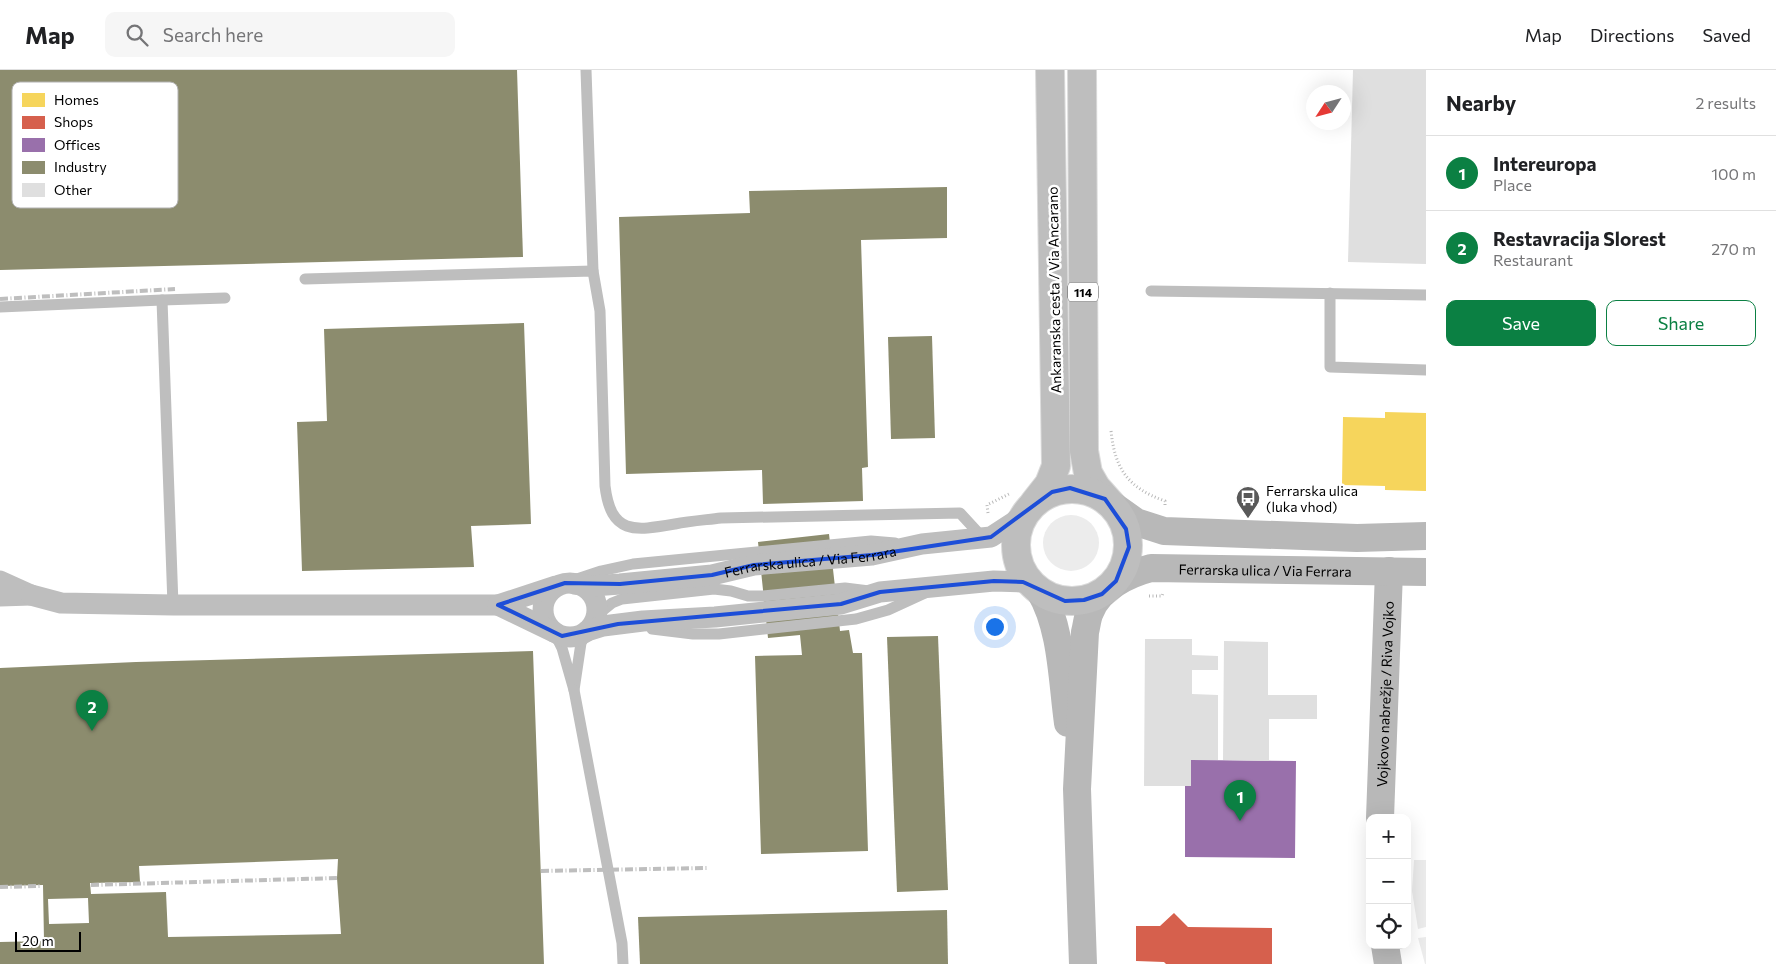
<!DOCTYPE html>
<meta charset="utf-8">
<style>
body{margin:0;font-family:Commissioner,sans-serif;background:#f6f6f6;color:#202124}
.controls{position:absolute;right:15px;bottom:15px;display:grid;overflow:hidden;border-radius:10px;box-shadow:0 5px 20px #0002}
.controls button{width:45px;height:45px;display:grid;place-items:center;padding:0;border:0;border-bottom:1px solid #e0e0e0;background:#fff;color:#202124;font:25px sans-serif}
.compass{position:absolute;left:1306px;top:15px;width:45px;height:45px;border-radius:50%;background:#fff;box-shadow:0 5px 20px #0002;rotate:234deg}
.scale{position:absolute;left:15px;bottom:12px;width:66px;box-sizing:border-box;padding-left:5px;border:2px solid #000;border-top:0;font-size:14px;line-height:18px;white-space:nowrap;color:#000;-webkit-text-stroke:4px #fff;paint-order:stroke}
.you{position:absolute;left:994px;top:556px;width:18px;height:18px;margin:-12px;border:4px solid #fff;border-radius:50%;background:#1a73e8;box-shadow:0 0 0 8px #1a73e833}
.badge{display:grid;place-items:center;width:32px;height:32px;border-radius:50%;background:#0b8043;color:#fff;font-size:16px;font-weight:700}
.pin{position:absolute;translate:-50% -41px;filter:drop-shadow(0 1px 2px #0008)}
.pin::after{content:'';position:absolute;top:26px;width:18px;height:15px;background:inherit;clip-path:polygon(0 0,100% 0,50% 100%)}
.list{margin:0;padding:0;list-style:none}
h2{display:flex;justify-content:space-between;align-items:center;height:65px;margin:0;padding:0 20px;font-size:21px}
h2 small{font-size:16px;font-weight:400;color:#757577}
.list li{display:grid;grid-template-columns:32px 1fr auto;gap:15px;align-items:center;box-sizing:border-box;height:75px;padding:0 20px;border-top:1px solid #e0e0e0}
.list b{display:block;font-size:19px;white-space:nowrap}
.list p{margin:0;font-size:16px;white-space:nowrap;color:#757577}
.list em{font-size:16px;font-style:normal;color:#757577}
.actions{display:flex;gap:10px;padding:15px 20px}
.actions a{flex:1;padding:11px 0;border:1px solid #0b8043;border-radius:10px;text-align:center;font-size:18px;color:#0b8043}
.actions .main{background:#0b8043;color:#fff}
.icon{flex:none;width:28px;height:28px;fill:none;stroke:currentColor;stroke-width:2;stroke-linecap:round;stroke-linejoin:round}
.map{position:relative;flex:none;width:1426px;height:894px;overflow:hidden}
header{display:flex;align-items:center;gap:30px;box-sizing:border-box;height:70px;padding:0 25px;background:#fff;border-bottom:1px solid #e0e0e0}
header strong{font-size:24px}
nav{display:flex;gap:28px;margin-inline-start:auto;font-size:18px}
.search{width:350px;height:45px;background:#f6f6f6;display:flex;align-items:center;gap:12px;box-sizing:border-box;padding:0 18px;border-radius:10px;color:#757577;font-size:19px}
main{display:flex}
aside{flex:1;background:#fff}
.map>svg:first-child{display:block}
</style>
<header>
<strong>Map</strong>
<div class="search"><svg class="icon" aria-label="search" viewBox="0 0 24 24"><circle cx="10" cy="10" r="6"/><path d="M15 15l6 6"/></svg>Search here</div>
<nav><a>Map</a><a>Directions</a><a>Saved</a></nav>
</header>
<main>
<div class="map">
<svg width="1426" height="894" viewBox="0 0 1426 894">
<rect width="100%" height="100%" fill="#fff"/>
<g fill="#ececec">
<circle cx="1071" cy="473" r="28"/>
<polygon points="1414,790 1426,790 1426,857 1418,859 1412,821"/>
<polygon points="1426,867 1426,894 1425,894 1418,868"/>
</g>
<polygon fill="#f6d55c" points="1385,342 1426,343 1426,421 1385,420 1385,416 1342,415 1343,347 1385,348"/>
<polygon fill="#d6604d" points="1174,843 1188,857 1272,858 1272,894 1166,894 1164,892 1136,891 1136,856 1160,856"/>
<polygon fill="#9970ab" points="1191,690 1296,691 1295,788 1185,787 1185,716 1191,716"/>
<g fill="#8c8c6e" fill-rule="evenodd">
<polygon points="0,0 517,0 523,187 0,200"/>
<polygon points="947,117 947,168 861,170 868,397 862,398 863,431 763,434 762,400 626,404 619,147 750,143 749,121"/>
<polygon points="524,253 531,454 471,456 474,497 302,501 297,352 327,351 324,259"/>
<polygon points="932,266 935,368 891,369 888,267"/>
<polygon points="829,464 840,561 849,560 853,583 862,583 868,781 761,784 755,586 802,585 800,565 768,568 758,472"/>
<polygon points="938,566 948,820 897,822 887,567"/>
<path d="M533,581l11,313h-544v-22l44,-1 -1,-56 -43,1v-218l136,-6zM338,789l-1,19 4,56 -173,3 -2,-45 -75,2 -1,-11 50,-1 -1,-16zM88,828l1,25 -40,1 -1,-25z"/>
<polygon points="947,840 948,894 640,894 638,847"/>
</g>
<g fill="#dfdfdf">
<polygon points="1353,0 1426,0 1426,194 1348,192"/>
<polygon points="1145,569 1192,569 1192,585 1218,586 1218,600 1192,600 1192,624 1218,625 1218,690 1191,690 1191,716 1144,716"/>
<polygon points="1224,571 1268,572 1268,625 1317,625 1317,649 1269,649 1269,691 1223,690"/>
</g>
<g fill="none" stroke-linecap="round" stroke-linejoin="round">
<g stroke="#dbdbdb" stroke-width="30">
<g id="primary">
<polyline points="1082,0 1084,381 1088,403 1096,417 1112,435"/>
<circle cx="1072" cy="475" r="56"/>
<polyline points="1034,433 1049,414 1056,396 1050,0"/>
</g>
</g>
<g stroke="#b9b9b9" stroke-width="3" stroke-dasharray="1 2.5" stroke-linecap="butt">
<path d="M1111,361c4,38 17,57 54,70v5"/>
<polyline points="988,443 987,435 1011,423"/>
<polyline points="1149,526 1162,526 1163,523"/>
</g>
<g stroke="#bebebe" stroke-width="11">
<polyline points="586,0 593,201"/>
<path d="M305,209l288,-8 7,40 5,175c6,49 29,45 70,38 15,-3 30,-4 46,-6l239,-5 23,25"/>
<polyline points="1151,221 1426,225"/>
<polyline points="1330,223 1330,297 1426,300"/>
<polyline points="162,230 225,228"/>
<polyline points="0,237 162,230 173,535"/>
<polyline points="574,510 601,501 633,494 871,471 895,473"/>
<polyline points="596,546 612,533 622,529 714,519 731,521 748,526 763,526 845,518 869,521"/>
<polyline points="652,559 693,564 719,564 856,549 888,540 925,523"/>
<polyline points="554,562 562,578 574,620 581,573 587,561"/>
<polyline points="574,620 622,873 623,894"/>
</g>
<g stroke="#bebebe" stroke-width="21">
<polyline points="0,511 31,525 0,526"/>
<circle cx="570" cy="540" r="27"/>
<path id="s1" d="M574,514l19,2 27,-2 92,-9 42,-10 118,-10 50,-11 69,-7 23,-15 20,-19"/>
<polyline points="31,525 61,533 173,535 498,535"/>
<polyline points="587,561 603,556 643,551 715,547 841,534 880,522 994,511 1023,512 1040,521"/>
<polyline points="554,562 498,535 556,516"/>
</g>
<g stroke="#b8b8b8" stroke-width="28">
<polyline points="1112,435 1136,452 1164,461 1357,468 1426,466"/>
<path d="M1040,521c22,37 22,89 28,132"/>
<path id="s2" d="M1380,748l9,-247"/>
<polyline points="1385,875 1388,894"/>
<path id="s3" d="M1083,894l-6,-175 8,-157c2,-7 2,-14 5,-20 9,-24 38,-38 61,-44l275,4"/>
</g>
<use href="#primary" stroke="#bebebe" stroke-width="28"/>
<g stroke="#bebebe" stroke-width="4" stroke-dasharray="8 2.5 1 2.5" stroke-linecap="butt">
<polyline points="0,229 175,219"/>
<polyline points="541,801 707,798"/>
<polyline points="91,815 337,808"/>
<polyline points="0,817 41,816"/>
</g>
</g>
<path fill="none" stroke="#1d4ed8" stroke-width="4" stroke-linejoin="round" d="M1070,418l35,11 21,30 3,18 -13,34 -14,13 -18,6 -19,1 -42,-19 -29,-1 -114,11 -39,12 -223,20 -56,12 -64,-31 67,-22 55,1 92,-9 42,-10 118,-10 119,-18 61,-45z"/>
<defs>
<g id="bus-pin" transform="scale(1.25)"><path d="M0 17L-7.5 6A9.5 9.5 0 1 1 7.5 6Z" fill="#595959" stroke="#fff"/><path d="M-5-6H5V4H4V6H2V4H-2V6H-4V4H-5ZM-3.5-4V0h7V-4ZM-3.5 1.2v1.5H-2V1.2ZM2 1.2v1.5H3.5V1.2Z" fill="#fff"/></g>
</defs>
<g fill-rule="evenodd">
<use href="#bus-pin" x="1248" y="428"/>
</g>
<g text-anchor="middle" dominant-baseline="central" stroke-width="5" stroke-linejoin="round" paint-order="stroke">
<rect fill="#fff" stroke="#4c4c4c" stroke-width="1" x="1068" y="212.5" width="30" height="19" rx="4"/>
<g font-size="12" font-weight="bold" fill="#000">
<text x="1083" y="222">114</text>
</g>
<g font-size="14" fill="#000" stroke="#fff">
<text transform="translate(1054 220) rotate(-91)">Ankaranska cesta / Via Ancarano</text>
<text stroke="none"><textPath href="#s1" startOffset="238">Ferrarska ulica / Via Ferrara</textPath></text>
<text stroke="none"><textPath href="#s3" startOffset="545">Ferrarska ulica / Via Ferrara</textPath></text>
<text stroke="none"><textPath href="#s2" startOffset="124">Vojkovo nabrežje / Riva Vojko</textPath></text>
</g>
<g font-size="14" fill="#000" stroke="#fff" text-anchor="start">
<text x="1266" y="420">Ferrarska ulica<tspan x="1266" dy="16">(luka vhod)</tspan></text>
</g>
</g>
<rect x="12" y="12" width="166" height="126" rx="8" fill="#fff" stroke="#b2b2b2" stroke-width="1"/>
<rect x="22" y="23" width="23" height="14" fill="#f6d55c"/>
<rect x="22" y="46" width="23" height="13" fill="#d6604d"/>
<rect x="22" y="68" width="23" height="14" fill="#9970ab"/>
<rect x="22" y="91" width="23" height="13" fill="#8c8c6e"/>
<rect x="22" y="113" width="23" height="14" fill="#dfdfdf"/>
<g font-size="14" fill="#000">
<text x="54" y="35">Homes</text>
<text x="54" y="57">Shops</text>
<text x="54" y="80">Offices</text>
<text x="54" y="102">Industry</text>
<text x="54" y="125">Other</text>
</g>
</svg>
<div class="controls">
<button>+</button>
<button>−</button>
<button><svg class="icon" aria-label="locate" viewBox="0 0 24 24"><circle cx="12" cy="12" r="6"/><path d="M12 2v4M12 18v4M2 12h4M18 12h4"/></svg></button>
</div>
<svg class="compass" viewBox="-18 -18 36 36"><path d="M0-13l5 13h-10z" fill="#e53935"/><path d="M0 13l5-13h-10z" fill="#757577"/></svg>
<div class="scale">20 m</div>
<div class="you"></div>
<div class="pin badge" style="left:1240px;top:751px">1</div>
<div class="pin badge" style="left:92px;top:661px">2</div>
</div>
<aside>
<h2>Nearby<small>2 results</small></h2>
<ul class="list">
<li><span class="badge">1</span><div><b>Intereuropa</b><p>Place</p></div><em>100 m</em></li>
<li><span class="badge">2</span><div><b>Restavracija Slorest</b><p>Restaurant</p></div><em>270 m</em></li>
</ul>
<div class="actions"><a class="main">Save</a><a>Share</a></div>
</aside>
</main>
